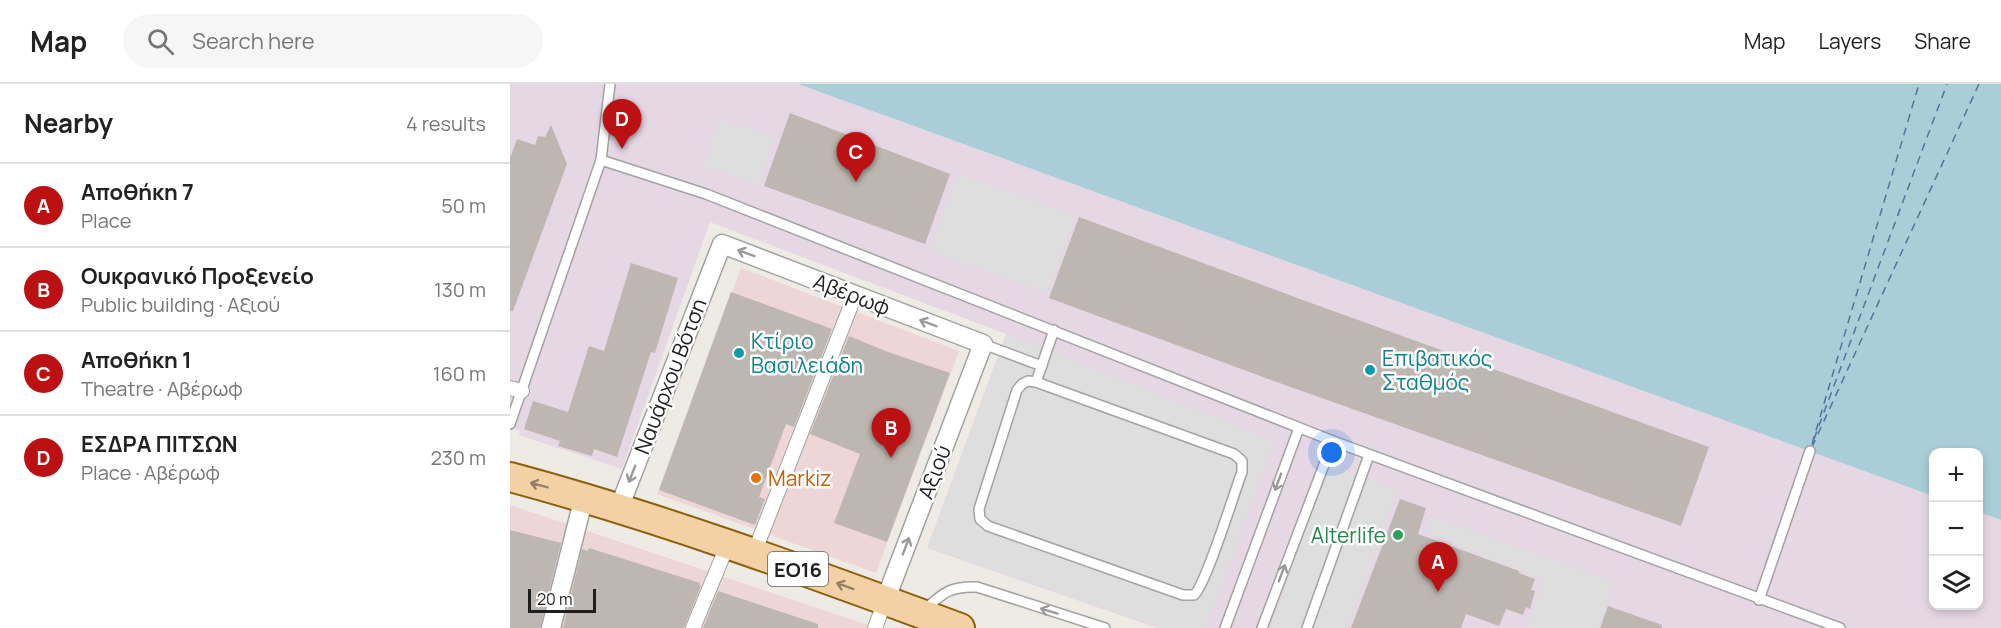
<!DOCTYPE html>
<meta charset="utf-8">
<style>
body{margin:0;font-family:Manrope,sans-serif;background:#f6f6f6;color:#222}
.controls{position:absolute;right:18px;bottom:18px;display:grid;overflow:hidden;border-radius:12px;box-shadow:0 3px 9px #0003}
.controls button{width:54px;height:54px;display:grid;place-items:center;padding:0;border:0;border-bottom:2px solid #e0e0e0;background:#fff;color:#222;font:30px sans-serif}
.scale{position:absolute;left:18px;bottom:15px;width:68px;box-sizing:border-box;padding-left:6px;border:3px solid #1e1e1e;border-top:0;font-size:16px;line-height:21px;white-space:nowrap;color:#1e1e1e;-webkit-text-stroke:4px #fff;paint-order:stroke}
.you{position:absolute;left:822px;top:369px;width:21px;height:21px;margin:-15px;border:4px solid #fff;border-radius:50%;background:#1a73e8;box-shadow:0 0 0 9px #1a73e833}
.badge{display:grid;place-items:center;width:39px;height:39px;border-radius:50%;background:#bb1112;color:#fff;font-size:20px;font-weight:700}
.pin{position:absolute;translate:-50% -50px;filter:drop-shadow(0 2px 3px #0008)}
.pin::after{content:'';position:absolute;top:32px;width:21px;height:18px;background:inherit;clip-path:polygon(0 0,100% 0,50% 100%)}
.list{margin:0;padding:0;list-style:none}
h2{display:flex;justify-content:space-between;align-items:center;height:78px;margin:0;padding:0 24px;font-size:26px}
h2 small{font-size:20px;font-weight:400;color:#767676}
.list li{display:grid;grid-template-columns:39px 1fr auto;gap:18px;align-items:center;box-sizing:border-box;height:84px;padding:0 24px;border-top:2px solid #e0e0e0}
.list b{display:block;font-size:22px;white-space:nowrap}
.list p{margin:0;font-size:20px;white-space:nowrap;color:#767676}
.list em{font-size:20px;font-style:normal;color:#767676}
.icon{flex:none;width:33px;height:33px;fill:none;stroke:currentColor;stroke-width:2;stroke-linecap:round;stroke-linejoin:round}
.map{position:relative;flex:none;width:1491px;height:544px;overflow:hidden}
header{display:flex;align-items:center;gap:36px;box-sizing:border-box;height:84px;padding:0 30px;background:#fff;border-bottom:2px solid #e0e0e0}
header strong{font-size:28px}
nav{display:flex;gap:33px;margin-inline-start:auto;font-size:21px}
.search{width:420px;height:54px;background:#f6f6f6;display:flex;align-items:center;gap:15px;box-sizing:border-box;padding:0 21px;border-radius:33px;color:#767676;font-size:22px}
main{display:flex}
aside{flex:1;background:#fff}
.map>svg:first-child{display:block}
</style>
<header>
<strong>Map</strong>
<div class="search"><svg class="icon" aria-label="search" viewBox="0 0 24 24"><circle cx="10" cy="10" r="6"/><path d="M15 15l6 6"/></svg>Search here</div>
<nav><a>Map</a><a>Layers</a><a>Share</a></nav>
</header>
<main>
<aside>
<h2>Nearby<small>4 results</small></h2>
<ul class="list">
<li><span class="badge">A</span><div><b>Αποθήκη 7</b><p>Place</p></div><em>50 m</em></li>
<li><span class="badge">B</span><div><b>Ουκρανικό Προξενείο</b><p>Public building · Αξιού</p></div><em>130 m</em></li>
<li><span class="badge">C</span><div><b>Αποθήκη 1</b><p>Theatre · Αβέρωφ</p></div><em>160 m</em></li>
<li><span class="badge">D</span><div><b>ΕΣΔΡΑ ΠΙΤΣΩΝ</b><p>Place · Αβέρωφ</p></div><em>230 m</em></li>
</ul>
</aside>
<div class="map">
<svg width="1491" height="544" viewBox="0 0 1491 544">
<rect width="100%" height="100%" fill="#eeebe5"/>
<g fill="#edd6d5">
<polygon points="231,184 449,267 366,489 147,410"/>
<polygon points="0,421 367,544 0,544"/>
</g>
<polygon fill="#e6d7e4" points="0,0 288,0 1423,412 1424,522 1468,522 1469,428 1491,436 1491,544 647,544 417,464 496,250 200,138 112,385 9,351 10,347 0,344"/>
<g fill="#dedede">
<polygon points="210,36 264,54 249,101 194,82"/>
<polygon points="448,90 565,132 537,209 420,167"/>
<polygon points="497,250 764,357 696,544 651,544 418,463"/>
<polygon points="825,382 887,407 837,544 761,544 817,385"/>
<polygon points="921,432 1105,498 1088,544 1017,544 1033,496 915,448"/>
</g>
<polygon fill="#a9ced8" points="288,0 1491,0 1491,436 1469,428 1468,368 1424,368 1423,412"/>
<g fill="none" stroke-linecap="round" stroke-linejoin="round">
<g stroke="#4f779e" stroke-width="1.5" stroke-dasharray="8 6" stroke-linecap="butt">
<polyline points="1304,355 1437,0"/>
<polyline points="1302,360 1409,0"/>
<polyline points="1302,363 1469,0"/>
</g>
</g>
<g fill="#beb7b1">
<polygon points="280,29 440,90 415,160 254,102"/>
<polygon points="41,41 57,80 3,227 0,227 0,74 7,55 25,61 28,52 35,53"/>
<polygon points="569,133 790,215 1199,363 1171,442 761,296 539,214"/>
<polygon points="121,179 168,194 145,269 141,268 107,373 84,365 82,372 48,362 50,357 14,345 23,317 58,328 79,262 94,267"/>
<polygon points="221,208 322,245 284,343 276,340 249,413 255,415 245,441 149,406"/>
<polygon points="339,252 378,268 440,289 377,458 324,439 350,370 300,350"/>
<polygon points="890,415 916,424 908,450 1009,487 1009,489 1025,495 1021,506 1025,507 1020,525 1016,523 1013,531 996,525 989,542 956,530 951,544 841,544"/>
<polygon points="0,446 51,459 30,544 0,544"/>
<polygon points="79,464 190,499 189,501 191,502 174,544 53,544 72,465 78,467"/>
<polygon points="208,507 308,540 308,544 193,544"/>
<polygon points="1098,522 1152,541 1152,544 1090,544"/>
</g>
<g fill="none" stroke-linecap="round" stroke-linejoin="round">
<g stroke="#a2a2a2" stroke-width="12">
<g id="service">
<polyline points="91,76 196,110 823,357 1330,544"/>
<polyline points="473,260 532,282"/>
<path d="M518,297l8,1 198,72 8,7v11c-8,21 -36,113 -48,123h-11l-195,-69 -8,-7 -1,-10 38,-119 5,-6z"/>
<polyline points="526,298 544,246"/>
<polyline points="0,340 91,76 100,0"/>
<polyline points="1249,516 1300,367"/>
<path d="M414,526c19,-17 26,-24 53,-23l128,41"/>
<polyline points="715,544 789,344"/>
<polyline points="752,544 823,357"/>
<polyline points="797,544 859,371"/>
</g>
</g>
<g stroke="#a2a2a2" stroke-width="16">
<g id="pedestrian">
<polyline points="0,304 12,307"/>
<polyline points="244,469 345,211"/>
<polyline points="183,544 218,460"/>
<polyline points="365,544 375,517"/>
</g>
</g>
<g stroke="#a2a2a2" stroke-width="21">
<g id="minor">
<polyline points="109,424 212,160 473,260 375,517"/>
<polyline points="41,544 74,413"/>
</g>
</g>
<g stroke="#8b600c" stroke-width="32">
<path id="primary" d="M0,393c153,41 301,96 450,151"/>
</g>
<use href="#service" stroke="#fff" stroke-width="9"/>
<use href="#pedestrian" stroke="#fff" stroke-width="14"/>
<use href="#minor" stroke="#fff" stroke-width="18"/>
<use href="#primary" stroke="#f4d1a4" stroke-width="28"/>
</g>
<defs><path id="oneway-shaft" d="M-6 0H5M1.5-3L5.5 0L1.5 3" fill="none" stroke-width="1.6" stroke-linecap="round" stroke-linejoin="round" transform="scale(1.5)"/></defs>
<g stroke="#9a9a9a">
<use href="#oneway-shaft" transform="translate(236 169) rotate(-159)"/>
<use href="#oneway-shaft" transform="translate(418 239) rotate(-159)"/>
<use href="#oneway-shaft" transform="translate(122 390) rotate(111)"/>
<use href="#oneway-shaft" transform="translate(768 398) rotate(110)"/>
<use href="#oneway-shaft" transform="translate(396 462) rotate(-69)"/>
<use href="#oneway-shaft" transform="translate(772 489) rotate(-69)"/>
<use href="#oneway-shaft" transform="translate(539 527) rotate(-163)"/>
</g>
<g stroke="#948068">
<use href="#oneway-shaft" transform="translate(29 401) rotate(-165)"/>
<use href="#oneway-shaft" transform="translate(335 502) rotate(-160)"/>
</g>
<g fill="#0f9aa8" stroke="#fff" stroke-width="2">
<circle cx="229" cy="269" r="6"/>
<circle cx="860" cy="286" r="6"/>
</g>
<circle fill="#e8710a" stroke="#fff" stroke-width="2" cx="246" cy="394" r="6"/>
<circle fill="#2e9e5b" stroke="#fff" stroke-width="2" cx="888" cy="451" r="6"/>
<g text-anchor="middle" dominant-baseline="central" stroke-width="5" stroke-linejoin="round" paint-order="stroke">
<rect fill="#fff" stroke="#626262" stroke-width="1.5" x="258" y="468" width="60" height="34" rx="4.5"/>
<g font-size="20" font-weight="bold" fill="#1e1e1e">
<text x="288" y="485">ΕΟ16</text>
</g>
<g font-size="21" fill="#1e1e1e" stroke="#fff">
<text transform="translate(342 210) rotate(21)">Αβέρωφ</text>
<text transform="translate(160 292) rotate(-69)">Ναυάρχου Βότση</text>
<text transform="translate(424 388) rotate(-69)">Αξιού</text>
</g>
<g font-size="21" fill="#0d838f" stroke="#fff" text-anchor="start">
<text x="241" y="257">Κτίριο<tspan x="241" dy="24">Βασιλειάδη</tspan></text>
<text x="872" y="274">Επιβατικός<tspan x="872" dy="24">Σταθμός</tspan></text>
</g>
<g font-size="21" fill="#c56008" stroke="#fff" text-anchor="start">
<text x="258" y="394">Markiz</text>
</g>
<g font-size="21" fill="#27864d" stroke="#fff" text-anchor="end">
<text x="876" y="451">Alterlife</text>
</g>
</g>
</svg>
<div class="controls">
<button>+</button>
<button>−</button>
<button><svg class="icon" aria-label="layers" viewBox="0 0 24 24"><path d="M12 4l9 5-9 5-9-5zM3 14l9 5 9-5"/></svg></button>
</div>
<div class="scale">20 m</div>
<div class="you"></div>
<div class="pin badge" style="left:928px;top:508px">A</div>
<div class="pin badge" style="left:381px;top:374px">B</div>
<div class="pin badge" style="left:346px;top:98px">C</div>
<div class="pin badge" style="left:112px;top:65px">D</div>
</div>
</main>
